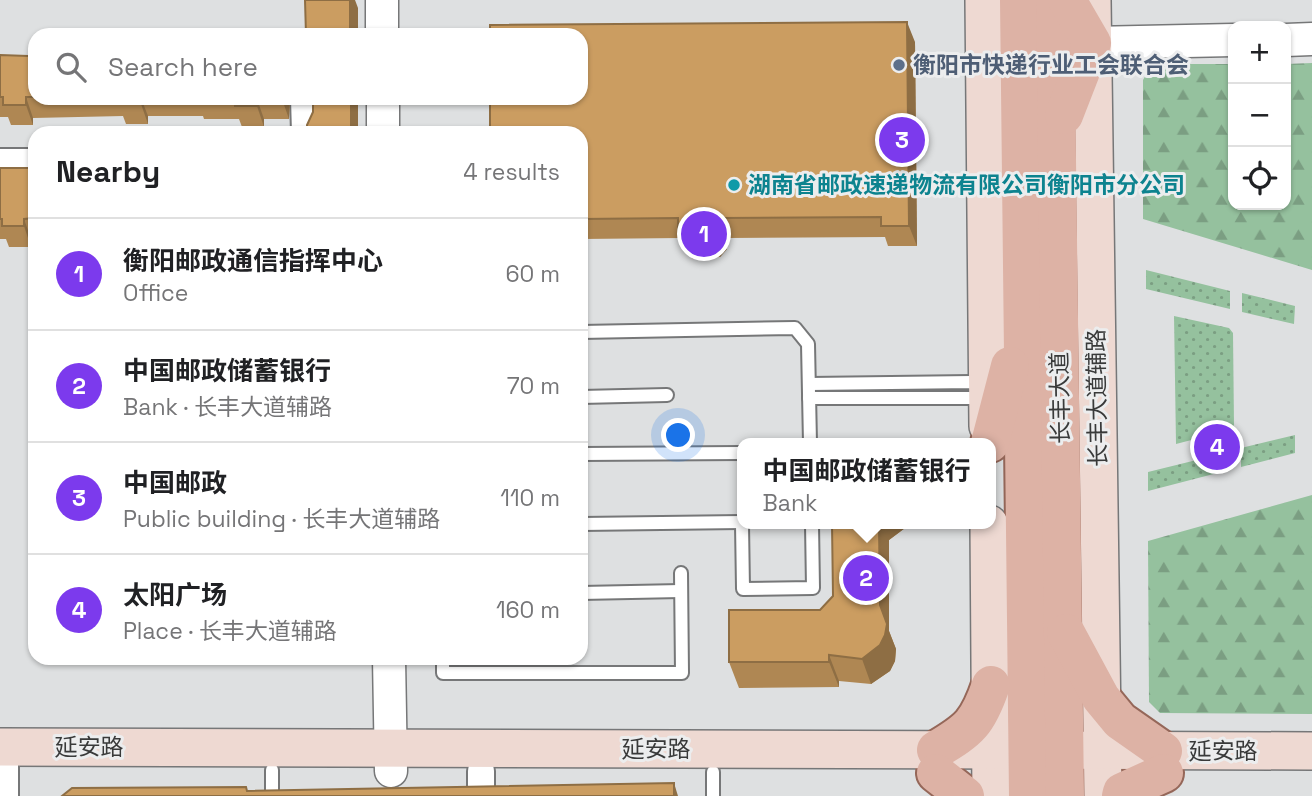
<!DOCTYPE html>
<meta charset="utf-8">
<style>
body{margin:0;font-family:"Space Grotesk","Noto Sans SC",sans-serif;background:#f2f2f2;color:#202124}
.controls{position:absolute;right:21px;top:21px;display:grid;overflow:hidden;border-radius:14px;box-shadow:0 2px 5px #0004}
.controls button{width:63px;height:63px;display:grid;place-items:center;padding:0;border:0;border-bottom:2px solid #e0e0e0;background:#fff;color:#202124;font:35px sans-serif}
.you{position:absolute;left:679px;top:436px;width:24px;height:24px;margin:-18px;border:5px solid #fff;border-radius:50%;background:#1a73e8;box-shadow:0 0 0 10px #1a73e833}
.badge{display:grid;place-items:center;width:46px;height:46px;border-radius:50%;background:#7c3aed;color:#fff;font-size:23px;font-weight:700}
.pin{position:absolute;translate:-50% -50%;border:4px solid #fff;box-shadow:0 2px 7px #0006}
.popup{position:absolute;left:737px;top:438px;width:259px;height:91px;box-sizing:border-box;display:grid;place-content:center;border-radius:14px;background:#fff;filter:drop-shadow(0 2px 5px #0005);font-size:23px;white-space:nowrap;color:#757577}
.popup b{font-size:26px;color:#202124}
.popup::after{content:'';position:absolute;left:50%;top:100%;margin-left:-14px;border:14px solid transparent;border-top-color:#fff}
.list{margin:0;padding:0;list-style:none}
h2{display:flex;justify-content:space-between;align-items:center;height:91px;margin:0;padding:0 28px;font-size:30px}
h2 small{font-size:23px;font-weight:400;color:#757577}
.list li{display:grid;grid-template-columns:46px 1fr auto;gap:21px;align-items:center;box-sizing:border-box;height:112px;padding:0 28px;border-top:2px solid #e0e0e0}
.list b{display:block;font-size:26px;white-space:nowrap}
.list p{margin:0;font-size:23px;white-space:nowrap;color:#757577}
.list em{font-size:23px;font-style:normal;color:#757577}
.icon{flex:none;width:38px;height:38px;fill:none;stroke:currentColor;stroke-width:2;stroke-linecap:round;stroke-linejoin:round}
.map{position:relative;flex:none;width:1312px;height:796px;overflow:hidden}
.search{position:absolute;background:#fff;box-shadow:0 2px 5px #0004;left:28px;top:28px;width:560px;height:77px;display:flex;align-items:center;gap:18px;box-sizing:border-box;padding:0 24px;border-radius:21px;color:#757577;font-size:26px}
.panel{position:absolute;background:#fff;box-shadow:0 2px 5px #0004;left:28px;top:126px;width:560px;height:539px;border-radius:21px}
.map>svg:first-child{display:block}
</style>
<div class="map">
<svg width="1312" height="796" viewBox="0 0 1312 796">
<defs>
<pattern id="green-dots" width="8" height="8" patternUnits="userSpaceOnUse" patternTransform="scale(1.75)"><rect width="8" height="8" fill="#95c19e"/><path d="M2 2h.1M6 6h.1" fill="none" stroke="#7b9e82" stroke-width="1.8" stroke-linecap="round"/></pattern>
<pattern id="forest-firs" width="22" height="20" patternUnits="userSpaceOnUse" patternTransform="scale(1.75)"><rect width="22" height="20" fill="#95c19e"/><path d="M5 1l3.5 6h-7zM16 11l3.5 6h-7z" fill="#7b9e82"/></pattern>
</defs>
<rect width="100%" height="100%" fill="#dee0e1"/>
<g fill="url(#green-dots)">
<polygon points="1146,270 1230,291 1230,309 1146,289"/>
<polygon points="1242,293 1295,306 1294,324 1242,312"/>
<polygon points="1174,316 1229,328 1233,333 1234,425 1230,430 1176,444"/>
<polygon points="1295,435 1295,453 1241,467 1241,448"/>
<polygon points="1229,452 1229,470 1148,491 1148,472"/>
</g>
<g fill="url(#forest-firs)">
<polygon points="1312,63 1312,270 1143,219 1143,80 1152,64 1233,64 1233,205 1286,205 1286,64"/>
<polygon points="1312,495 1312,714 1160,713 1149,702 1148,541"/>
</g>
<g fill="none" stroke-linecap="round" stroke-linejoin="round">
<g stroke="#767778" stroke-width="16">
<g id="service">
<polyline points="581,332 795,328 808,344 810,443"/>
<polyline points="809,384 972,382 984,389"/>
<polyline points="581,397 667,395"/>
<polyline points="809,398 971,398 983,393"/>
<polyline points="581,454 742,453"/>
<polyline points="581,524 742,522"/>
<polyline points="742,524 743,589 813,588 812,524"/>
<polyline points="581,593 681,591"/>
<polyline points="443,658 443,673 682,673 681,573"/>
<polyline points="272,770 272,796"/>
<polyline points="713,772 713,796"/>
</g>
</g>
<g stroke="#767778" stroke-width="30">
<g id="minor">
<polyline points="304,98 305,133"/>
<polyline points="0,162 35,162"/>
<polyline points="5,747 5,796"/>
<polyline points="481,796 481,771"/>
</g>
</g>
<g stroke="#767778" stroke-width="35">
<g id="tertiary">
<polyline points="382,0 382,35"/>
<polyline points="1286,40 1312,39"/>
<polyline points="1092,43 1233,40"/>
<polyline points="383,98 383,133"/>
<polyline points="389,658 391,771"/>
</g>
</g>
<g stroke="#767778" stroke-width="40">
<g id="secondary">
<polyline points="984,0 988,426"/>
<polyline points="1092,0 1103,796"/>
<polyline points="989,524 991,796"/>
<polyline points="0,747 1312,751"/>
</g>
</g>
<g stroke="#956759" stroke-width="42">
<g id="primary">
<polyline points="1019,0 1028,796"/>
<polyline points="1055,0 1065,796"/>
<polyline points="1064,115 1092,43 1067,0"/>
<polyline points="990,443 1010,366"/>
<polyline points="1066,633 1101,698 1120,721 1163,751"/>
<path d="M936,750c34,-20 42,-27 55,-65"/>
<polyline points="936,773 965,796"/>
<polyline points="1121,796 1122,792 1164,773"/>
</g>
</g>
<use href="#service" stroke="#fff" stroke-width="12"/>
<use href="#minor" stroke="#fff" stroke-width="26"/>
<use href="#tertiary" stroke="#fff" stroke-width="32"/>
<use href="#secondary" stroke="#eed9d2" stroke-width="37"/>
<use href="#primary" stroke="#ddb2a5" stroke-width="38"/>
</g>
<g fill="#af8753">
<polygon points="915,42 917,246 888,246 885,237 727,238 727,249 720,257 693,259 685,250 681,238 581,239 581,133"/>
<polygon points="35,51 35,98 290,98 289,119 264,119 264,127 242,127 239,119 204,119 203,116 148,116 148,124 126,124 123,116 33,118 33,125 11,125 8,117 0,117 0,55 28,56"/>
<polygon points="0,168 35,168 35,239 31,239 31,247 9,247 6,239 0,239"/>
<polygon points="832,524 906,524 905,528 889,540 889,631 896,649 895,661 890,671 871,684 839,681 839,687 739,688 729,662 820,610 833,596"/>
</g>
<g fill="#8e6e44">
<polygon points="350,0 355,0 358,8 358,35 350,35"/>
<polygon points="907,22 915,42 917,246 909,226"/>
<polygon points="26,97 33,118 33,125 26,105"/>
<polygon points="141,98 148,116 148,124 141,104"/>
<polygon points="282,98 290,98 289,119 282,99"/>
<rect x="351" y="98" width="7" height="35"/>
<polygon points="257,99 264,119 264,127 257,106"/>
<polygon points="720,218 727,238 727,249 720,257 713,237"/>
<polygon points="24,219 31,239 31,247 24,226"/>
<polygon points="879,524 906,524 905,528 889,540 889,631 896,649 895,661 890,671 871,684 862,659 880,605"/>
<polygon points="829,655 839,681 839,687 829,662"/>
<polygon points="674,783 678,796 674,796"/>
</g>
<g fill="#cb9d61" stroke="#8e6e44" stroke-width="2">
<polygon points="305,0 350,0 350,35 306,35"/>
<polygon points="907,22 909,226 881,226 881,217 720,218 720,229 713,237 685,238 678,229 678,218 581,219 581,133 490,133 490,98 581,98 581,35 490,35 490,25"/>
<polygon points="35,51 35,97 26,97 26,105 3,105 3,97 0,97 0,55 28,56"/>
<rect x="119" y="98" width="22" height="6"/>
<polygon points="197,98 282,98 282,99 257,99 257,106 235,106 235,99 197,99"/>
<polygon points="313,98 351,98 351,133 307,133 307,125 313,112"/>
<polygon points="0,168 35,168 35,218 24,219 24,226 2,226 2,219 0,219"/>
<polygon points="832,524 879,524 880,605 887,624 885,635 880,645 862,659 829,655 829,662 729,662 729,610 820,610 833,596"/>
<polygon points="674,783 674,796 62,796 72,788 246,787 247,791"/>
</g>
<circle fill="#5c6f8a" stroke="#ecedee" stroke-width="2.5" cx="899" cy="65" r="7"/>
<circle fill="#0f9aa8" stroke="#ecedee" stroke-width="2.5" cx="734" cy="185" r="7"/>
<g text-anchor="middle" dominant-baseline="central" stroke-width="6" stroke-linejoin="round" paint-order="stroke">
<g font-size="23" font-weight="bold" fill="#4e5e75" stroke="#ecedee" text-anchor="start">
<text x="913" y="65">衡阳市快递行业工会联合会</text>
</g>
<g font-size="23" font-weight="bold" fill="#0d838f" stroke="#ecedee" text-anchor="start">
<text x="748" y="185">湖南省邮政速递物流有限公司衡阳市分公司</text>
</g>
<g font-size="23" fill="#393a3a" stroke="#ecedee">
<text transform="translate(1060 398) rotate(-91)">长丰大道</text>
<text transform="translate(1097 398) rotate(-91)">长丰大道辅路</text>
<text x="89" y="747">延安路</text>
<text x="656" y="749">延安路</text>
<text x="1223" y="751">延安路</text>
</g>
</g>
</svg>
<div class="controls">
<button>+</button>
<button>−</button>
<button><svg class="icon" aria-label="locate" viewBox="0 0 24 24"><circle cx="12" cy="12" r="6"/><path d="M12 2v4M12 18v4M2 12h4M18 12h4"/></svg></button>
</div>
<div class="you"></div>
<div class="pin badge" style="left:704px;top:234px">1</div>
<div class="pin badge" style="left:866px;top:578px">2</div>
<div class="popup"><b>中国邮政储蓄银行</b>Bank</div>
<div class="pin badge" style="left:902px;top:140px">3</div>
<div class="pin badge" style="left:1217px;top:447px">4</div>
<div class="search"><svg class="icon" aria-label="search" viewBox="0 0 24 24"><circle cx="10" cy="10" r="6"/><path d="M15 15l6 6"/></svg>Search here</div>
<section class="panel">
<h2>Nearby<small>4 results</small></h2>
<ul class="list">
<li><span class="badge">1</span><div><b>衡阳邮政通信指挥中心</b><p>Office</p></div><em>60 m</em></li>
<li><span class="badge">2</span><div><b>中国邮政储蓄银行</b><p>Bank · 长丰大道辅路</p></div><em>70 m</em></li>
<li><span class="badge">3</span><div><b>中国邮政</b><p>Public building · 长丰大道辅路</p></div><em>110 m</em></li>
<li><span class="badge">4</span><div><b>太阳广场</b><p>Place · 长丰大道辅路</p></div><em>160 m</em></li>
</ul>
</section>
</div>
